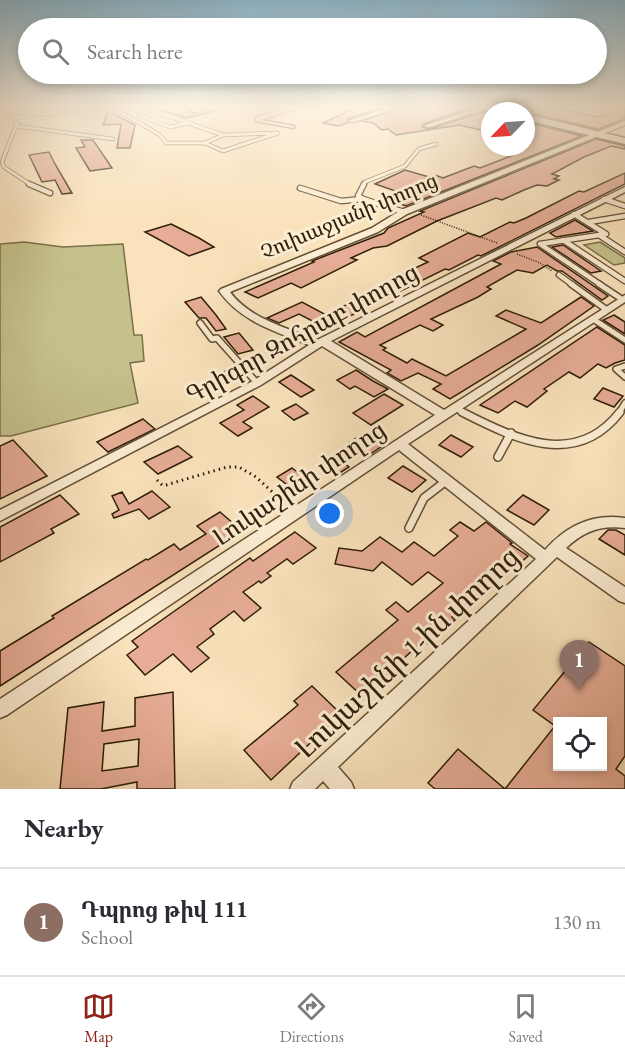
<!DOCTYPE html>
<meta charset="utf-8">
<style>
body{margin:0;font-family:"EB Garamond","Noto Serif Armenian",serif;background:#f7f7f7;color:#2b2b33}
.controls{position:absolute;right:18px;bottom:18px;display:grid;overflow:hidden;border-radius:0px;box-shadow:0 3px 9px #0003}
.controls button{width:54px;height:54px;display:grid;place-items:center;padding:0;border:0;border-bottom:2px solid #e1e1e2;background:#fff;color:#2b2b33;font:30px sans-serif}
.compass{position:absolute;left:481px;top:102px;width:54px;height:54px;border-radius:50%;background:#fff;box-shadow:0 3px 9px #0003;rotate:245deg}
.you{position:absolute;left:330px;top:514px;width:21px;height:21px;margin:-15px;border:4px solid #fff;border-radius:50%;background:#1a73e8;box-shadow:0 0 0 9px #1a73e833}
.badge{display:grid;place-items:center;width:39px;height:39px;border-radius:50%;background:#8f2418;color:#fff;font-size:20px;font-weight:700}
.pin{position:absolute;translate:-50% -50px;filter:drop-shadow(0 2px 3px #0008)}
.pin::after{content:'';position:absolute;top:32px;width:21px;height:18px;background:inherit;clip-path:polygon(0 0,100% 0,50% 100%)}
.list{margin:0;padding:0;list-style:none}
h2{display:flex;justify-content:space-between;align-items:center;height:78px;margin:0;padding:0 24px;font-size:26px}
h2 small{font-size:20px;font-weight:400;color:#7c7c81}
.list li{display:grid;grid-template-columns:39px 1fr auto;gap:18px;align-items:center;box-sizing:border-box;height:108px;padding:0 24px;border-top:2px solid #e1e1e2}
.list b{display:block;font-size:22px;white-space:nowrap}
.list p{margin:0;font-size:20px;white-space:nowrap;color:#7c7c81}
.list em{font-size:20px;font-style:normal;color:#7c7c81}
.icon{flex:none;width:33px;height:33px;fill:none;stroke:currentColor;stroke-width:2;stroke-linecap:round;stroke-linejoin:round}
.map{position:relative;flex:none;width:625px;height:789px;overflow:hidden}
.search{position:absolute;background:#fff;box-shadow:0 3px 9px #0003;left:18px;right:18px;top:18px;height:66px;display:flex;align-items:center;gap:15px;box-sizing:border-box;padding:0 21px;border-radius:33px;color:#7c7c81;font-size:22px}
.sheet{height:186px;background:#fff}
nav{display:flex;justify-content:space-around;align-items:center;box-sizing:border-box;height:84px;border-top:2px solid #e1e1e2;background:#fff;font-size:16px;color:#7c7c81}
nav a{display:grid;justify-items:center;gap:3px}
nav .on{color:#8f2418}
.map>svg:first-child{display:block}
</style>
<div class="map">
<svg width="625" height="789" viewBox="0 0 625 789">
<rect width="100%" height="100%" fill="#fae3bc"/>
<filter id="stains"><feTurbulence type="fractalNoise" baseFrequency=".00333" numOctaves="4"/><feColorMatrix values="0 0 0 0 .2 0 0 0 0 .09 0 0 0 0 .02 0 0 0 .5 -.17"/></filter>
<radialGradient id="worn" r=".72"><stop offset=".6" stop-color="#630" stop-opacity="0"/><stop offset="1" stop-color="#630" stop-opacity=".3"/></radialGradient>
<g fill="#c5c18c" stroke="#7a704a" stroke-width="1.5">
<polygon points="24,242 63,247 123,244 134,335 142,335 144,361 130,363 138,403 11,436 0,436 0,244"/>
<polygon points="600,242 625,258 625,263 614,265 584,245"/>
</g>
<g fill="#e7ad96" stroke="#2f1e08" stroke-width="1.5" fill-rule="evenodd">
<polygon points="165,107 192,107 189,111 195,114 211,107 216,107 216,111 186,118 159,109"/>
<polygon points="357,107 383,107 347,119 347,123 338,126 323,123"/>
<polygon points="403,107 473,107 423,124 422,127 430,129 485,111 490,113 490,132 459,125 396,135 388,129 382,130 373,123 362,121"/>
<polygon points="553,107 599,117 625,108 625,119 598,129 539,115"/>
<polygon points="108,111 135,125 130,148 117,148 121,124 103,125"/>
<polygon points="526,122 582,136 406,206 395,202 410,196 375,184 405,170 429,177 435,175 443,178 474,166 480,168 511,156 526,148 526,129 535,126"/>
<polygon points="596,139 625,146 625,149 611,146 584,157 552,174 559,176 554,179 559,180 547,186 537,185 524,190 502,200 496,198 437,221 387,246 373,248 351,258 357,260 301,288 291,283 258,298 245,292 314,262 312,261 384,233 388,228 424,212 420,211"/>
<polygon points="81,140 93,140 112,168 90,171 76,148 85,147"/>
<polygon points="49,152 55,164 72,193 62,194 55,180 42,182 29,155"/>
<polygon points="625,173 625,184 481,256 478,255 449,270 445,269 326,328 299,314 279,323 267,318 302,302 326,315 399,279 396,277 428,262 419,258 468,233 480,237 510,222 514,223 526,218 579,191 584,192"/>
<polygon points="575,220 593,231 556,237 550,233"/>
<polygon points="171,224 199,238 214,247 189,256 145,232"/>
<polygon points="563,245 601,271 591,273 552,247"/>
<polygon points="537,247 608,296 602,300 562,271 557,271 547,265 533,273 517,270 487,287 491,289 478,297 431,319 443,325 433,331 420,325 380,345 386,348 383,350 407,363 412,359 446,376 526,329 496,316 506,310 541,323 581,297 594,306 538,345 450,399 433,389 441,384 418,373 401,381 387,373 391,370 339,342 357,332 365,337 501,264 493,261 511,252"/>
<polygon points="201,297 216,315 226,329 216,331 206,318 199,318 185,302"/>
<polygon points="614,315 625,322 625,334 603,320"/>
<polygon points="597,327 625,345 625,360 615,363 606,368 598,364 580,378 569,372 544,389 547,391 527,407 515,401 498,413 480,405"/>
<polygon points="239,333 253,350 238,354 224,337"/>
<polygon points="237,368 244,376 219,383 212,375"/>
<polygon points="356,370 373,381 388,389 374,397 355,386 350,389 337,380"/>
<polygon points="291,375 314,390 301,397 279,382"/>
<polygon points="603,388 623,396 614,407 594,399"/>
<polygon points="384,394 403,405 371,425 353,413"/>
<polygon points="253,396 269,407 243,422 252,428 238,436 220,423 244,410 237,405"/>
<polygon points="296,404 308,413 294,420 282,411"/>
<polygon points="143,419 155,429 108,452 97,442"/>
<polygon points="366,432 385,444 369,455 350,442"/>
<polygon points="451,435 473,447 461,457 439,445"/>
<polygon points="13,440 47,476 0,499 0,446"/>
<polygon points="178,446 192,457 158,474 144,462"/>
<polygon points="335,456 349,467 335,476 320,465"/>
<polygon points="403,466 426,480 412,492 388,478"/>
<polygon points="292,468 304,477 300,480 310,487 299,494 277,477"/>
<polygon points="152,491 170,507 149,519 139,509 114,518 112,514 119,510 112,496 122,492 129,504"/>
<polygon points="60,495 79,514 51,529 54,533 0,562 0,527"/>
<polygon points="523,495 549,510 534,525 507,510"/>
<polygon points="220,512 242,531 0,686 0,651 54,618 52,616 146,559 148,560 174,544 180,550 206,534 197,526"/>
<polygon points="460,522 474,531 486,522 512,543 510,544 528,556 506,576 502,573 487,584 463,606 452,617 455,620 428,644 423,641 362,696 336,672 398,620 386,610 396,602 408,612 443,583 428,572 412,585 382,562 373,571 335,564 339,548 362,551 380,537 402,552 414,542 434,556 458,536 450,530"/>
<polygon points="608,530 616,530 625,535 625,555 599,539"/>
<polygon points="295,532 316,548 293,564 287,559 267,573 271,576 261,583 259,581 243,592 261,608 244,621 234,611 210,629 214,634 197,647 209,658 191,672 173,654 145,675 127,655 138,647 132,641 250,558 253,561"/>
<path d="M589,642l36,24v90l-9,13 9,7v13h-190l-7,-6 30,-34 47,40 50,-63 -22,-16zM558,722h45v44h-45z"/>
<polygon points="312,686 341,714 271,780 244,750 298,705 294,701"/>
<path d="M173,692l2,97h-38v-7l-36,7h-41l8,-81 36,-6 -2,29 33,-5v-28zM139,739l-1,27 -36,5 2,-27z"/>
</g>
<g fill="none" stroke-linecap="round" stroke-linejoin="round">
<g stroke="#624f35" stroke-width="4.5">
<g id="lane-far3">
<polyline points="2,107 10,112 17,123 2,162 4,167 31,185"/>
<polyline points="112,107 160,135 166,143 205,143 223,135 151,110 125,107"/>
<polyline points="10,112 45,114 110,107"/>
<polyline points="139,115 170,127 188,123"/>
<polyline points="16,126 113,139"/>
<polyline points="205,143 223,151 278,133 223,135"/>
<polyline points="363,185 365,182 405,166 419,149 436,144"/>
</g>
</g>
<g stroke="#624f35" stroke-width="7">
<g id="lane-far2">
<polyline points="29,184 50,193"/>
<polyline points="300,188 341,201 363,199 404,212"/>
<polyline points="363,199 358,196 364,184"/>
<polyline points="604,199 625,206"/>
<polyline points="574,214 606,234 540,244 601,285"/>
<polyline points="589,222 625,216"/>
<polyline points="599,235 625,252"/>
<polyline points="563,240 625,281"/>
<polyline points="559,275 573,285"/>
</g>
</g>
<g stroke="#624f35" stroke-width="8">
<g id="lane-far1">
<polyline points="571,284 607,310"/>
<polyline points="599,284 623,300"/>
<polyline points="593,319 625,340"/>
<polyline points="200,323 212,339 217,338 257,383"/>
<polyline points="625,366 616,369 625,377"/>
<polyline points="455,408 465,413"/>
<polyline points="619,413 625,403"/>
</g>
</g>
<g stroke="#624f35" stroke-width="10">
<g id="lane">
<path d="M462,412c53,27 114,57 158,0"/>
<polyline points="498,457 511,433"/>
<polyline points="409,528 424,498 446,481"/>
</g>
</g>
<g stroke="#624f35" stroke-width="3">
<g id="street">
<polygon points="198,107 209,107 194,112 191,110"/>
<polygon points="290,107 300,107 261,120 294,126 294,128 255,121 257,117"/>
<polygon points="391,107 401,107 353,122 348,121"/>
<polygon points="481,107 491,107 429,127 424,126"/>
<polygon points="542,107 551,107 526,118 526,114"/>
<path d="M625,121v4l-218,89 -29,18 -148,60c20,27 57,36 87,48l308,-153v5l-294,149 113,69 181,-115v7l-217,142 137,106c21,-24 48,-37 80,-32v10c-24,-3 -41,3 -59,20l59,39v16l-6,-2 -62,-44 -219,210 13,15 3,7h-24l-7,-8 -8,8h-25l3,-7 243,-223 -137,-109 -392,265 -7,3v-19l435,-284 -113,-69 -61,39 -261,136v-11l253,-129 56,-36c-34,-14 -68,-23 -90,-54l2,-2 151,-61 29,-18z"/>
</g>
</g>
<g stroke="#2f1e08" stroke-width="3">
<g id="secondary">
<polygon points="479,107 495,107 503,111 490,111"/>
<polygon points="526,114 625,138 625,144 526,120"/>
</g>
</g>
<g stroke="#2f1e08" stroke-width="1.5" stroke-dasharray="1 1.5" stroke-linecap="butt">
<polyline points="421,215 497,243"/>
<polyline points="517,254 540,263 552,271"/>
</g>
<polyline stroke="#2f1e08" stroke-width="3" stroke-dasharray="1.5 4" stroke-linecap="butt" points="157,480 162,485 166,485 227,467 239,467 256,477 278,497 284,507"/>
<use href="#lane-far3" stroke="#fcedd3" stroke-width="3"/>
<use href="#lane-far2" stroke="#fcedd3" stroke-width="4.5"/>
<use href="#lane-far1" stroke="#fcedd3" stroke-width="5"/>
<use href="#lane" stroke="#fcedd3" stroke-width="7"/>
<use href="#street" fill="#fcedd3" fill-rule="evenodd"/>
<use href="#secondary" fill="#fcedd3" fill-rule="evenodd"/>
</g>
<linearGradient id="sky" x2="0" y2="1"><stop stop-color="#8bb8d0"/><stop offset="0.49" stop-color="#fdf2e1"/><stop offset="1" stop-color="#fdf2e1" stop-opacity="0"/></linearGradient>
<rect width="625" height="218" fill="url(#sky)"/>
<g text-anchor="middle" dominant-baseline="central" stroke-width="6" stroke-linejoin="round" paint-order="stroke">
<g font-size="20" fill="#2f1e08" stroke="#fcedd3">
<text transform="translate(349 216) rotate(-23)">Չուխաջյանի փողոց</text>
</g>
<g font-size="24" fill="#2f1e08" stroke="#fcedd3">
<text transform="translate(302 333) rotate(-29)">Գրիգոր Զոհրաբ փողոց</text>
<text transform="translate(299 483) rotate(-34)">Լուկաշինի փողոց</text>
</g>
<g font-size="28" fill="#2f1e08" stroke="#fcedd3">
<text transform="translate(407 652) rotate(-43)">Լուկաշինի 1-ին փողոց</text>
</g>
</g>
<rect width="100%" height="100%" filter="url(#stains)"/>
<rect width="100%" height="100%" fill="url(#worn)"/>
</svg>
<div class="controls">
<button><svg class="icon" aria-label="locate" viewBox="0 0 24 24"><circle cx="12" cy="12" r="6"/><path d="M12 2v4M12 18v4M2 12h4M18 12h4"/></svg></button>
</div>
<svg class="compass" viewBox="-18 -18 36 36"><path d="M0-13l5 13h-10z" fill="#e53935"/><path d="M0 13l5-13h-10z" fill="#7c7c81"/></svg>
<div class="you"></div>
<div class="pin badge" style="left:579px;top:690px;background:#8d6e63">1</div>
<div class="search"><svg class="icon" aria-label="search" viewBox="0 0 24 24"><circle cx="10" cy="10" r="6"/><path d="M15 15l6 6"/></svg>Search here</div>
</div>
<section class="sheet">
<h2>Nearby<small></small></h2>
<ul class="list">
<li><span class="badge" style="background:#8d6e63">1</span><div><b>Դպրոց թիվ 111</b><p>School</p></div><em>130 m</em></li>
</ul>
</section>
<nav>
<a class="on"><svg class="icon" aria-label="map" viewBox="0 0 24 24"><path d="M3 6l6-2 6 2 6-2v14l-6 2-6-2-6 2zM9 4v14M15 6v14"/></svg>Map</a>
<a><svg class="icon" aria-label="directions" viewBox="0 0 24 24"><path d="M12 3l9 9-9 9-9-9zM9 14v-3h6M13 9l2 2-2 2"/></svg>Directions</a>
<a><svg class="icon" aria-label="saved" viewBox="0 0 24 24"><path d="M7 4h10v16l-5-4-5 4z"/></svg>Saved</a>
</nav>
